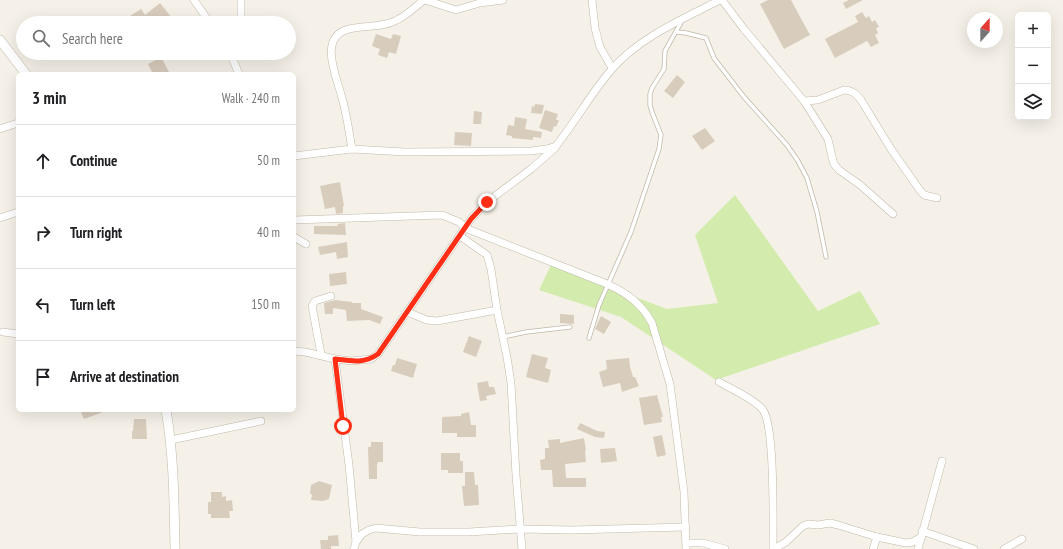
<!DOCTYPE html>
<meta charset="utf-8">
<style>
body{margin:0;font-family:"PT Sans Narrow",sans-serif;background:#f6f6f6;color:#202124}
.controls{position:absolute;right:12px;top:12px;display:grid;overflow:hidden;border-radius:6px;box-shadow:0 4px 16px #0002}
.controls button{width:36px;height:36px;display:grid;place-items:center;padding:0;border:0;border-bottom:1px solid #e0e0e0;background:#fff;color:#202124;font:20px sans-serif}
.compass{position:absolute;left:967px;top:12px;width:36px;height:36px;border-radius:50%;background:#fff;box-shadow:0 4px 16px #0002;rotate:21deg}
.stop{position:absolute;width:12px;height:12px;margin:-9px;border:3px solid #ff2e15;border-radius:50%;background:#fff}
.stop.end{background:#ff2e15;border-color:#fff;box-shadow:0 1px 4px #0008}
.list{margin:0;padding:0;list-style:none}
h2{display:flex;justify-content:space-between;align-items:center;height:52px;margin:0;padding:0 16px;font-size:17px}
h2 small{font-size:13px;font-weight:400;color:#757577}
.list li{display:grid;grid-template-columns:26px 1fr auto;gap:12px;align-items:center;box-sizing:border-box;height:72px;padding:0 16px;border-top:1px solid #e0e0e0}
.list b{display:block;font-size:15px;white-space:nowrap}
.list em{font-size:13px;font-style:normal;color:#757577}
.icon{flex:none;width:22px;height:22px;fill:none;stroke:currentColor;stroke-width:2;stroke-linecap:round;stroke-linejoin:round}
.map{position:relative;flex:none;width:1063px;height:549px;overflow:hidden}
.search{position:absolute;background:#fff;box-shadow:0 4px 16px #0002;left:16px;top:16px;width:280px;height:44px;display:flex;align-items:center;gap:10px;box-sizing:border-box;padding:0 14px;border-radius:22px;color:#757577;font-size:15px}
.panel{position:absolute;background:#fff;box-shadow:0 4px 16px #0002;left:16px;top:72px;width:280px;height:340px;border-radius:6px}
.map>svg:first-child{display:block}
</style>
<div class="map">
<svg width="1063" height="549" viewBox="0 0 1063 549">
<rect width="100%" height="100%" fill="#f5f1e8"/>
<polygon fill="#d3ecae" points="735,195 818,311 860,291 880,324 716,380 621,317 539,290 551,265 667,309 718,303 695,235"/>
<g fill="#d8ccbd">
<polygon points="768,0 791,0 810,35 784,49 760,4"/>
<polygon points="849,0 863,0 846,9 843,3"/>
<polygon points="160,3 172,18 166,23 151,23 146,17 139,23 130,23 127,18 141,9 145,15"/>
<polygon points="862,12 866,18 869,16 872,22 875,20 879,27 876,28 878,33 875,35 879,43 871,47 867,41 835,58 825,39 858,22 855,16"/>
<polygon points="376,34 391,39 393,34 401,36 396,54 389,52 387,58 378,55 380,49 372,46"/>
<polygon points="161,57 169,72 164,74 153,74 148,64"/>
<polygon points="677,75 685,82 673,98 664,91"/>
<polygon points="535,104 544,105 542,114 531,113 532,106 534,107"/>
<polygon points="545,110 558,114 556,120 559,120 556,127 554,126 552,132 539,128"/>
<polygon points="474,111 482,112 481,124 473,124"/>
<polygon points="515,117 527,119 525,129 542,132 541,138 533,137 533,140 512,138 512,136 506,135 508,125 514,126"/>
<polygon points="705,128 715,141 702,150 692,136"/>
<polygon points="455,132 472,133 471,146 454,145"/>
<polygon points="340,182 344,206 343,206 343,213 336,214 335,207 325,209 320,186"/>
<polygon points="345,223 346,235 314,234 314,226 338,226 337,224"/>
<polygon points="347,242 348,257 337,259 336,252 320,255 318,247"/>
<polygon points="346,272 347,284 330,286 329,274"/>
<polygon points="335,300 352,302 352,303 361,303 361,309 383,317 380,324 369,320 347,321 346,310 333,308 333,314 325,314 324,303"/>
<polygon points="560,314 574,315 574,324 560,323"/>
<polygon points="601,316 611,322 604,334 595,329"/>
<polygon points="469,336 482,341 476,357 463,352"/>
<polygon points="532,354 548,358 545,368 551,370 548,383 526,377"/>
<polygon points="397,358 417,364 413,378 391,371 393,365 395,365"/>
<polygon points="629,358 630,367 633,377 635,377 639,386 622,392 620,383 603,387 599,372 607,369 606,360"/>
<polygon points="488,381 489,387 494,387 496,394 486,396 487,400 480,401 477,383"/>
<polygon points="657,395 663,417 661,417 662,422 644,425 639,398"/>
<polygon points="80,410 106,410 106,411 84,419"/>
<polygon points="469,412 471,425 476,425 476,437 457,437 457,433 442,433 442,417 461,416 461,414"/>
<polygon points="134,419 146,419 147,439 132,439 132,431 133,431"/>
<polygon points="580,423 597,431 605,432 604,438 595,437 577,429"/>
<polygon points="662,435 666,455 657,457 653,437"/>
<polygon points="584,438 586,450 585,451 586,462 565,464 566,478 586,478 586,487 553,487 552,470 541,470 540,460 545,459 545,448 549,448 548,440 560,439 560,443"/>
<polygon points="371,442 383,442 383,462 378,462 377,464 377,479 369,479 368,447 371,447"/>
<polygon points="615,448 617,461 601,463 600,449"/>
<polygon points="441,453 460,453 460,461 463,461 463,473 448,473 448,470 441,470"/>
<polygon points="465,472 474,472 475,485 478,485 479,505 464,506 462,486 465,486"/>
<polygon points="319,481 332,485 329,499 323,501 311,500 312,495 310,493 311,485"/>
<polygon points="211,492 222,492 222,497 226,496 226,501 232,500 233,511 229,511 230,518 211,518 211,514 208,514 208,502 211,502"/>
<polygon points="338,535 339,546 331,546 331,549 321,549 320,540 328,540 328,536"/>
</g>
<g fill="none" stroke-linecap="round" stroke-linejoin="round">
<g stroke="#c1b8aa" stroke-width="5">
<g id="service">
<polyline points="677,32 686,33 706,38 714,58 720,66 744,97 787,145 798,161 807,178 817,212 826,257"/>
<polyline points="503,337 526,332 570,327"/>
<polyline points="589,338 599,305 631,232 659,149 661,135 652,112 650,105 650,94 652,88 664,69 665,51 683,19"/>
</g>
</g>
<g stroke="#c1b8aa" stroke-width="8">
<g id="minor">
<polyline points="194,0 210,23"/>
<polyline points="425,0 456,10 480,3 503,0"/>
<polyline points="592,0 595,28 600,47 612,68"/>
<polyline points="722,0 744,29 804,101 828,139 832,157 834,164 839,170 859,184 893,214"/>
<polyline points="241,23 241,0"/>
<polyline points="230,53 239,74"/>
<path d="M804,101l14,-1 26,-10c8,0 12,4 17,10l30,49 28,40 5,6 13,3"/>
<polyline points="0,129 18,123"/>
<path d="M352,149c-3,-17 -5,-34 -10,-51 -5,-21 -25,-61 7,-69 16,-4 33,-1 48,-9 10,-5 18,-13 27,-20"/>
<path d="M294,156l58,-7 53,3 126,-1 16,-2 9,-3c20,-25 35,-53 56,-77 28,-32 71,-50 108,-69"/>
<polyline points="0,218 18,212"/>
<path d="M294,220l148,-5 17,7 6,6 142,56c20,9 35,20 45,39l18,61 14,108 2,57"/>
<polyline points="460,236 487,255 491,269 497,310 507,357 511,383 516,475 522,549"/>
<polyline points="294,237 306,244"/>
<polyline points="407,312 427,320 437,321 497,310"/>
<polyline points="3,332 18,334"/>
<polyline points="294,351 305,352 335,359 351,361 371,359 378,354 471,219 487,202 531,169 555,148"/>
<polyline points="321,354 312,306 315,301 331,296"/>
<polyline points="335,359 349,465 356,542"/>
<path d="M719,382c11,6 37,18 44,28 12,16 10,113 10,139"/>
<polyline points="171,440 261,421"/>
<polyline points="922,531 974,549"/>
<polyline points="687,543 703,543 725,549"/>
<polyline points="354,549 356,542 362,534 369,530 376,528 420,532 469,532 520,529 572,530 686,527"/>
<polyline points="774,549 786,542 803,526 808,524 818,525 830,523 838,525 877,537 906,543 913,542 921,537"/>
<polyline points="873,549 877,537"/>
<polyline points="918,549 942,461"/>
<polyline points="1004,549 1022,539"/>
</g>
</g>
<g stroke="#c1b8aa" stroke-width="10">
<g id="tertiary">
<polyline points="0,40 26,74"/>
<path d="M166,410c8,46 8,92 9,139"/>
</g>
</g>
<use href="#service" stroke="#fff" stroke-width="3.5"/>
<use href="#minor" stroke="#fff" stroke-width="7"/>
<use href="#tertiary" stroke="#fff" stroke-width="9"/>
</g>
<g fill="none" stroke-linecap="round" stroke-linejoin="round">
<path stroke="#ff2e15" stroke-width="5" d="M343,426l-8,-67c16,2 29,5 43,-5l93,-135 16,-17"/>
</g>
</svg>
<div class="controls">
<button>+</button>
<button>−</button>
<button><svg class="icon" aria-label="layers" viewBox="0 0 24 24"><path d="M12 4l9 5-9 5-9-5zM3 14l9 5 9-5"/></svg></button>
</div>
<svg class="compass" viewBox="-18 -18 36 36"><path d="M0-13l5 13h-10z" fill="#e53935"/><path d="M0 13l5-13h-10z" fill="#757577"/></svg>
<div class="stop" style="left:343px;top:426px"></div>
<div class="stop end" style="left:487px;top:202px"></div>
<div class="search"><svg class="icon" aria-label="search" viewBox="0 0 24 24"><circle cx="10" cy="10" r="6"/><path d="M15 15l6 6"/></svg>Search here</div>
<section class="panel">
<h2>3 min<small>Walk · 240 m</small></h2>
<ul class="list">
<li><svg class="icon" aria-label="ahead" viewBox="0 0 24 24"><path d="M12 20V5M6 11l6-6 6 6"/></svg><div><b>Continue</b></div><em>50 m</em></li>
<li><svg class="icon" aria-label="right" viewBox="0 0 24 24"><path d="M7 20v-9h11M14 6l5 5-5 5"/></svg><div><b>Turn right</b></div><em>40 m</em></li>
<li><svg class="icon" aria-label="left" viewBox="0 0 24 24"><path d="M17 20v-9H6M10 6l-5 5 5 5"/></svg><div><b>Turn left</b></div><em>150 m</em></li>
<li><svg class="icon" aria-label="arrive" viewBox="0 0 24 24"><path d="M6 21V4h12l-3 4 3 4H6"/></svg><div><b>Arrive at destination</b></div></li>
</ul>
</section>
</div>
